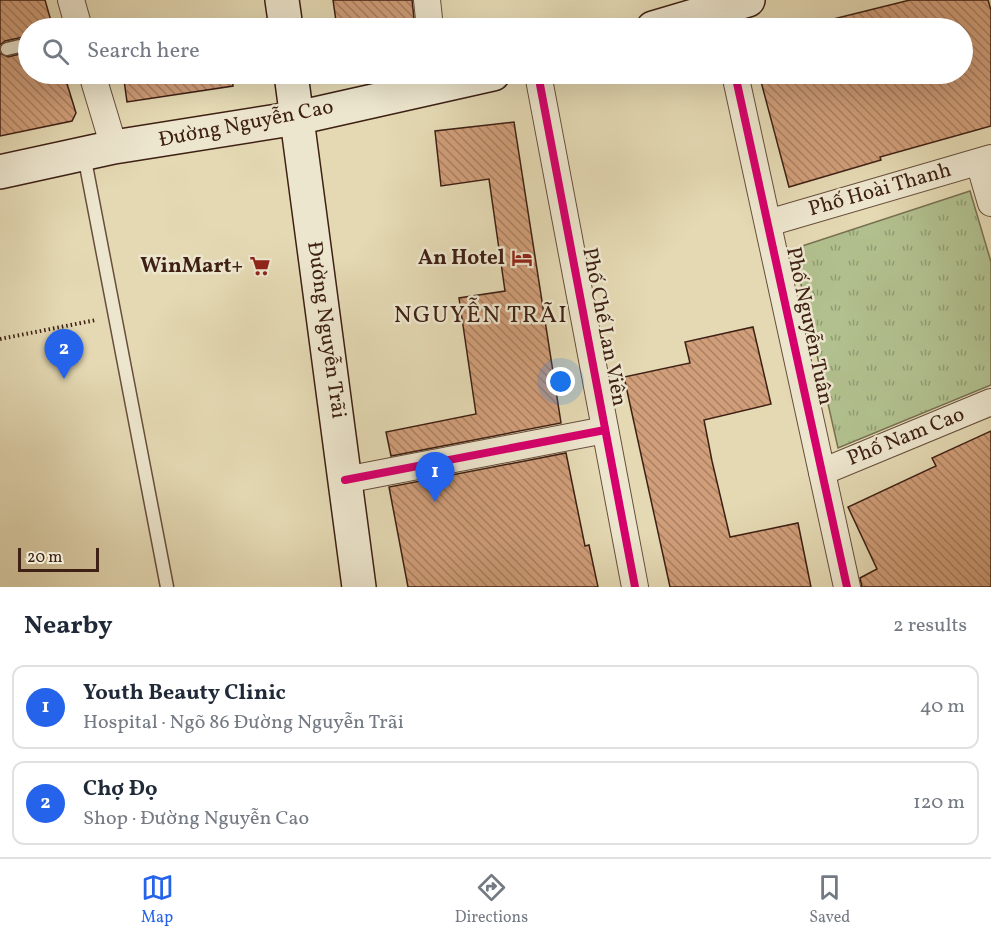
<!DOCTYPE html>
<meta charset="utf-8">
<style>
body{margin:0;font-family:Vollkorn,serif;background:#f2f2f3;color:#1f2937}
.scale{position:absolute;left:18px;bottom:15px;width:81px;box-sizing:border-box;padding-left:6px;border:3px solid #3e2014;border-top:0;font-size:16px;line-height:21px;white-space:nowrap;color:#3e2014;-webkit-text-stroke:4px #ede6ce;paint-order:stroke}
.you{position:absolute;left:561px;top:382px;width:21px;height:21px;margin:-15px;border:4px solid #fff;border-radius:50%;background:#1a73e8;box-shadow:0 0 0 9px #1a73e833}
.badge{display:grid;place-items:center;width:39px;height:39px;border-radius:50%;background:#2563eb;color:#fff;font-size:20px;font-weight:700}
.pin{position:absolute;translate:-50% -50px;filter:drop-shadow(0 2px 3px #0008)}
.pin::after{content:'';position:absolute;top:32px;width:21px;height:18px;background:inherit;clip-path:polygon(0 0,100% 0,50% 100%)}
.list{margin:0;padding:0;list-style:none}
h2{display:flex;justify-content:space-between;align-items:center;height:78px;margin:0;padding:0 24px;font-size:26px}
h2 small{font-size:20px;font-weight:400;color:#747a83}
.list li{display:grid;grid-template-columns:39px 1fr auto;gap:18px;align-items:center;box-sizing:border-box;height:84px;margin:0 12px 12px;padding:0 12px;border:2px solid #e0e1e3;border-radius:12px}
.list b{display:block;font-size:22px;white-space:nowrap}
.list p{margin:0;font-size:20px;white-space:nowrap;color:#747a83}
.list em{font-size:20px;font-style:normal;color:#747a83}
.icon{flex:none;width:33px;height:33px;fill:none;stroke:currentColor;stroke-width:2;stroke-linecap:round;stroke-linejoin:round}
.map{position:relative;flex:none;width:991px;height:587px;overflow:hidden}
.search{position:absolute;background:#fff;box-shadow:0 6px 24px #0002;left:18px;right:18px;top:18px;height:66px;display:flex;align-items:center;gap:15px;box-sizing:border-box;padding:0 21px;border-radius:33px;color:#747a83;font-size:22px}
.sheet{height:270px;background:#fff}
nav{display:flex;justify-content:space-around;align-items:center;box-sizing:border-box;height:84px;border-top:2px solid #e0e1e3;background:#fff;font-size:16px;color:#747a83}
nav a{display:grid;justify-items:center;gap:3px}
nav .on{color:#2563eb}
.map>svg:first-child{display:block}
</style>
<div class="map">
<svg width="991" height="587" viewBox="0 0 991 587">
<defs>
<pattern id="park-tufts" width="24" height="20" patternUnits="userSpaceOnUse" patternTransform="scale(1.5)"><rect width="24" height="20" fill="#b1c08e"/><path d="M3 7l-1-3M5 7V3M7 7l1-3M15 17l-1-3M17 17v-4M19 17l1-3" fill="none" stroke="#919c73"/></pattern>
<pattern id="building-back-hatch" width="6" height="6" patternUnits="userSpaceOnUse" patternTransform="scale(1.5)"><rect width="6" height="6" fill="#d09e79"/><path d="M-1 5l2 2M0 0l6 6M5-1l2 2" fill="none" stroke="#aa8062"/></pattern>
</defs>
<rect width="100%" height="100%" fill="#e4d9b3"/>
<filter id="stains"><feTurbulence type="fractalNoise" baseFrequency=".00333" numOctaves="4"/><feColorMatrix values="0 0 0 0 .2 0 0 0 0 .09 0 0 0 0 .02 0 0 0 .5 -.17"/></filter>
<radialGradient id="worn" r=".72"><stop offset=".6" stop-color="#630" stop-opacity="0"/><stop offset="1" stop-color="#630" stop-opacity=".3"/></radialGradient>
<polygon fill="url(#park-tufts)" stroke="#787051" stroke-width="1.5" points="970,191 991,262 991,385 838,448 793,249"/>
<g fill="url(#building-back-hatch)" stroke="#3e2014" stroke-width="1.5">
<polygon points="0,0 45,0 53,28 28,28 28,36 5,41 0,45"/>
<polygon points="333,0 412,0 415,28 337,28"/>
<polygon points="910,0 988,0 991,10 991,126 880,157 881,160 789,187 759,74 963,74 963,28 822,28 821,22"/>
<polygon points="28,52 28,74 64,74 76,113 72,121 0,136 0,53 8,57"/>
<polygon points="165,74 232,74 233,86 127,102 124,80"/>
<polygon points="514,122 561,423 391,456 386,432 476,414 459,298 505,291 489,179 441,186 435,131"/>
<polygon points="753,327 771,404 704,420 712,461 730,537 798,523 811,587 670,587 624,377 690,363 685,342"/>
<polygon points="991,431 991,587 862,587 860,578 877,569 848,507 936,466 932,458"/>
<polygon points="566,453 585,546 589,545 598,587 408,587 389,487"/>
</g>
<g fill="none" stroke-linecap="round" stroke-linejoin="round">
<g stroke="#684e3c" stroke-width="15">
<g id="service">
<polyline points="7,49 28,44"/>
<polyline points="84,155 167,587"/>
</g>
</g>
<g stroke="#684e3c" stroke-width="28">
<g id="minor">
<polyline points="71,0 79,28"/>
<polyline points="427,0 430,28"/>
<polyline points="92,74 114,147"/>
<polyline points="538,74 635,587"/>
<polyline points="735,74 847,587"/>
<polyline points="979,162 991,203"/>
<polyline points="768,223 991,158"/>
<polyline points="822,472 991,402"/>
<polyline points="345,480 605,430"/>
</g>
</g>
<g stroke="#3e2014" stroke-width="36">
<g id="secondary">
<polyline points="282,0 286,28"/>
<polyline points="653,28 748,0"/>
<polyline points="291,74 359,587"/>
<polyline points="0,172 114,147 297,118 493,74"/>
</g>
</g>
<polyline stroke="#3e2014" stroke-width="4" stroke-dasharray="1.5 3" stroke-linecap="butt" points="0,339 96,320"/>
<use href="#service" stroke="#ede6ce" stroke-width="12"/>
<use href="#minor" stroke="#ede6ce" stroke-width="26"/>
<use href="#secondary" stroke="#ede6ce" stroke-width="33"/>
<g stroke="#ede6ce" stroke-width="11">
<g id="cycleway">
<polyline points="538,74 635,587"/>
<polyline points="735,74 847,587"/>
<polyline points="345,480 605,430"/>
</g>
</g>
<use href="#cycleway" stroke="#d6006c" stroke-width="8"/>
</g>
<defs>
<g id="hotel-bare" transform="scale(1.62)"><path d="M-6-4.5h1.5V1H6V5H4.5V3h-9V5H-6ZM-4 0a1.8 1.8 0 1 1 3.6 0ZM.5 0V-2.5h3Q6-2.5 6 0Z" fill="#8f2418" stroke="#ede6ce" stroke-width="2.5" paint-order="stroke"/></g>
<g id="supermarket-bare" transform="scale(1.62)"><path d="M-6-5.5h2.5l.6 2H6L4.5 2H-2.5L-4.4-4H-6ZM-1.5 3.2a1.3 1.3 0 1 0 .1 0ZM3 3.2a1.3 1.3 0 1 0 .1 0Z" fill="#8f2418" stroke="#ede6ce" stroke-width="2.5" paint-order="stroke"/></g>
</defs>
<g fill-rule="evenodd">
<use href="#hotel-bare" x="522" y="258"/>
<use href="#supermarket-bare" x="260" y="266"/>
</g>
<g text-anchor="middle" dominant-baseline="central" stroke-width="5" stroke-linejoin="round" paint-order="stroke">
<g font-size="21" fill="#3e2014" stroke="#ede6ce">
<text transform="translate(246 124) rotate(-11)">Đường Nguyễn Cao</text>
<text transform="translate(880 190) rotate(-16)">Phố Hoài Thanh</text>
<text transform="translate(809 326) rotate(78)">Phố Nguyễn Tuân</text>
<text transform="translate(604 327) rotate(79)">Phố Chế Lan Viên</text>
<text transform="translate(326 330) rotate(82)">Đường Nguyễn Trãi</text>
<text transform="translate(906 437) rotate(-22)">Phố Nam Cao</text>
</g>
<g font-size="21" font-weight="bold" fill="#3e2014" stroke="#ede6ce" text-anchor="end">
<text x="505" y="258">An Hotel</text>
<text x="243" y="266">WinMart+</text>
</g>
<g font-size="24" letter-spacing="1.5" fill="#3e2014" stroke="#ede6ce">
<text x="481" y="316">NGUYỄN TRÃI</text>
</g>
</g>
<rect width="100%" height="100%" filter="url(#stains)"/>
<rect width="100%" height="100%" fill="url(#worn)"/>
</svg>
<div class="scale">20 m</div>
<div class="you"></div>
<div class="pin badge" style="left:435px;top:502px">1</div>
<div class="pin badge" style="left:64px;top:379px">2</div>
<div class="search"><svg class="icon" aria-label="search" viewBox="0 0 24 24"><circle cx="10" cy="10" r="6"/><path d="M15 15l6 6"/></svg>Search here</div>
</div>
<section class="sheet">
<h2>Nearby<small>2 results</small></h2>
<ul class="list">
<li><span class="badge">1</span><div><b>Youth Beauty Clinic</b><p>Hospital · Ngõ 86 Đường Nguyễn Trãi</p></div><em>40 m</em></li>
<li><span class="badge">2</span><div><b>Chợ Đọ</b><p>Shop · Đường Nguyễn Cao</p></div><em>120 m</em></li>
</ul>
</section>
<nav>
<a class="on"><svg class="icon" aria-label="map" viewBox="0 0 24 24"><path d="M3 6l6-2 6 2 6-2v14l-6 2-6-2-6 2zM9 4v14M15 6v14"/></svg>Map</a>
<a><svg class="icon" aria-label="directions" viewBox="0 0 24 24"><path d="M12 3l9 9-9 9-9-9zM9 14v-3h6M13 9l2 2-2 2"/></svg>Directions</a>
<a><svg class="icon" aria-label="saved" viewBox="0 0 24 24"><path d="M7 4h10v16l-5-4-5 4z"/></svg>Saved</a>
</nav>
